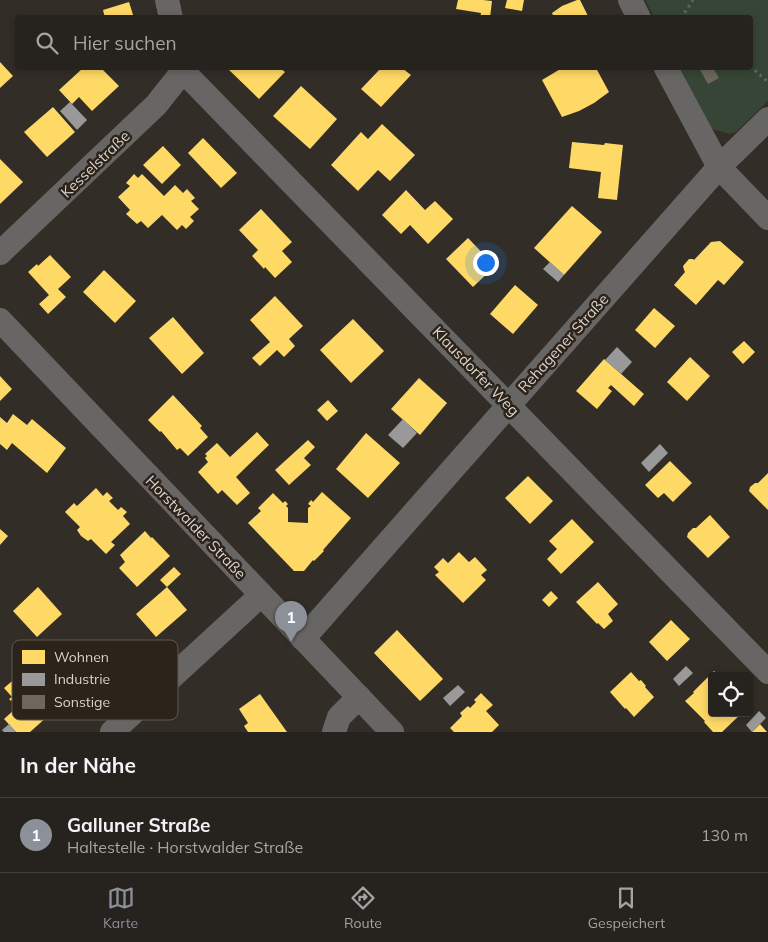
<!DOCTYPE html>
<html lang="de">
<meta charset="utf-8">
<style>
body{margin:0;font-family:Mulish,sans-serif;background:#322f2a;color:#f1f3f6}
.controls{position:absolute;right:15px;bottom:15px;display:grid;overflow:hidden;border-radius:5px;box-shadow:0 2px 8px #0003}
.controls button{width:45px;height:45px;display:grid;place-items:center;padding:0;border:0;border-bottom:1px solid #423f3b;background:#26221d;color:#f1f3f6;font:25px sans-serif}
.you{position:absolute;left:485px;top:262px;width:18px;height:18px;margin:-12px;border:4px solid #fff;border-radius:50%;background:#1a73e8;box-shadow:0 0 0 8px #1a73e833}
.badge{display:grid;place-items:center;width:32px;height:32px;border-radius:50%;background:#8c9099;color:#fff;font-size:16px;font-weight:700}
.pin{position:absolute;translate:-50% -41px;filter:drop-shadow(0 1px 2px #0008)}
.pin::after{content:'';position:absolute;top:26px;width:18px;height:15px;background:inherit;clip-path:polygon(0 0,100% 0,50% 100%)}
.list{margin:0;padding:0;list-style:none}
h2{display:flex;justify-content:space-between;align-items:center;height:65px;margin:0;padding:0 20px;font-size:21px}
h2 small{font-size:16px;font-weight:400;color:#a4a4a4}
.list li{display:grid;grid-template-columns:32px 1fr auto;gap:15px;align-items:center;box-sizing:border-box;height:75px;padding:0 20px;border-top:1px solid #423f3b}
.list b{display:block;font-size:19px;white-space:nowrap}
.list p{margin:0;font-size:16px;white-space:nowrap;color:#a4a4a4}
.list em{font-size:16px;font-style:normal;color:#a4a4a4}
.icon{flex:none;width:28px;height:28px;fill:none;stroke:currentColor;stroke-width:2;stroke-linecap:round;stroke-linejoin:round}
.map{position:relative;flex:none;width:768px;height:732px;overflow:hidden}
.search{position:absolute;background:#26221d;box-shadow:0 2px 8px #0003;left:15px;right:15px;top:15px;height:55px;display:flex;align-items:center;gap:12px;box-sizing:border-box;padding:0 18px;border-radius:5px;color:#a4a4a4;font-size:19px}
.sheet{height:140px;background:#26221d}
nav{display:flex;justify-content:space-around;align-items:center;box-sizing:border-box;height:70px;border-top:1px solid #423f3b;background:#26221d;font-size:14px;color:#a4a4a4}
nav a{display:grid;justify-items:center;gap:2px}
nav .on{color:#8c9099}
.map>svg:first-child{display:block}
</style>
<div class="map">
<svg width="768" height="732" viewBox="0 0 768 732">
<rect width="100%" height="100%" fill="#322d27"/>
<polygon fill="#364536" points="645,0 768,0 768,101 736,132 730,134 712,129 680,68 750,68 750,18 654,17"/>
<g fill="#ffd966">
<polygon points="458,0 483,0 492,1 490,18 480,18 481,13 456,9"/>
<polygon points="507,0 524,0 522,11 505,8"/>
<polygon points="577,0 580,0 589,18 554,18 552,13 562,6"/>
<polygon points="129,2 134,18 105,18 103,10"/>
<polygon points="0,62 13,76 0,88"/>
<polygon points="83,68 101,68 119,86 92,111 79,97 72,104 59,90"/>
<polygon points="227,68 280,68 285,72 259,99"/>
<polygon points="381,68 402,68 411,75 381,107 361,89"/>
<polygon points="562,68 596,68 609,92 594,103 579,111 562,117 542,80"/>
<polygon points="301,86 337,119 310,149 273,116"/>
<polygon points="53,107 75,132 47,157 24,132"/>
<polygon points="382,124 415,155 390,181 378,170 358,191 331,165 361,132 368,139"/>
<polygon points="203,138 237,173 221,188 188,153"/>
<polygon points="572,142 604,145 605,143 623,145 617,200 598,198 601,172 569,168"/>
<polygon points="163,146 181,165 162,184 143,165"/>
<polygon points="0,159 23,182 0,204"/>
<polygon points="134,174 138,178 142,174 164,196 175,185 183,193 187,189 195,198 191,201 199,209 190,217 194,221 186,229 182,225 177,230 162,215 148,228 141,221 137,224 126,214 130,210 118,197 130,186 126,183"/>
<polygon points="406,190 425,210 435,201 453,219 428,244 410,225 401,234 382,215"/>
<polygon points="572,206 602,232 564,275 534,248"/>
<polygon points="261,209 292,242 282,251 292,262 275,278 265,267 264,269 252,256 258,250 239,230"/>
<polygon points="468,238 495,266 473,287 446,259"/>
<polygon points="720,241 744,262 724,285 718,280 696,305 674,285 685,272 684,270 683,266 689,259 693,259 694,260 711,242"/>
<polygon points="50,255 71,277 58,289 66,297 48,314 39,304 49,295 28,272 37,264 38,266"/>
<polygon points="104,270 136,301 115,323 83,292"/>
<polygon points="515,285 538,305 513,334 490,314"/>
<polygon points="275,296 303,326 289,339 295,346 284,357 277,350 260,366 252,358 270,342 250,320"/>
<polygon points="654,308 675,326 655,348 635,330"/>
<polygon points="173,317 204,353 182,374 149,338"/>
<polygon points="353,319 384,351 351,383 320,350"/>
<polygon points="744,341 755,352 743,364 732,352"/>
<polygon points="690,357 710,376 687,401 667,382"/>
<polygon points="604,359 644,394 634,406 611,385 608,388 612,391 597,409 576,391"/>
<polygon points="0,376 12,389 0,401"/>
<polygon points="419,378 447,403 420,435 391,409"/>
<polygon points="173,395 202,426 200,428 208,437 188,456 180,448 177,450 161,431 160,432 148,420"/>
<polygon points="328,400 338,411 327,421 317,410"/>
<polygon points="13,414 27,425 32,419 66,448 47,473 12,443 7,450 0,444 0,417 7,423"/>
<polygon points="257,432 269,445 236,477 250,493 237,505 222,490 218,494 198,472 208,462 205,458 207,456 205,454 217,443 230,457"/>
<polygon points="366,433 400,463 368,498 336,469"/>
<polygon points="308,440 315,447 304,458 311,465 289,485 275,470"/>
<polygon points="670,461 692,483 673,502 664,493 658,498 645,485"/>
<polygon points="768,473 768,510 749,491 750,487 755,483 758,483"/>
<polygon points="528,476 553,501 530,524 505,498"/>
<polygon points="96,488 103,496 107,492 113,498 109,501 118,510 121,507 127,512 123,516 130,524 111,542 115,545 106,554 91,539 88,541 81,536 77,530 80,527 65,512 74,503 77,506"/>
<polygon points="322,492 351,518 323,550 324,551 314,561 313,560 304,571 294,571 248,523 261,511 258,508 273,493 283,503 285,501 288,504 286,506 288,508 288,522 308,523 308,508 311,506 308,504 311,500 313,502"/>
<polygon points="710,515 730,537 708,558 687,537 688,533 693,528 696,528"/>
<polygon points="572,519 594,542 561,574 547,559 557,549 549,541"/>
<polygon points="0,529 8,536 0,545"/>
<polygon points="145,531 151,538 152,537 170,556 137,587 119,568 125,562 120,555"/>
<polygon points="459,552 469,562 475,557 487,570 481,575 486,580 463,603 435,575 439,572 434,567 443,558 448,563"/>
<polygon points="174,567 181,574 167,587 187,610 156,637 136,614 167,587 160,580"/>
<polygon points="598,582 618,604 608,614 613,621 604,629 598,623 597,624 576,602"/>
<polygon points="38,587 62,614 37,637 13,611"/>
<polygon points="551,591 558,598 549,607 542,600"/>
<polygon points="671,620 690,639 667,661 649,642"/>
<polygon points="397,630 443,679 420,701 374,653"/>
<polygon points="24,671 57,708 30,732 16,732 4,719 15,709 18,713 26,706 16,696 11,701 9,699 12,697 4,688"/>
<polygon points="714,671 719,676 712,676 712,713 742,713 722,732 713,732 704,722 705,721 685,701 694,693 693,692"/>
<polygon points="631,672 639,681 641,680 646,686 645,687 654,697 634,717 626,708 625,709 610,692"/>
<polygon points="481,693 493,705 486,711 499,725 492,732 454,732 450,728 462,716 460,713 468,706 470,708 476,702 474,700"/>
<polygon points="260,694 287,732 248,732 244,726 248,723 239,709"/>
<polygon points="760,724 767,732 752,732"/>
</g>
<g fill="#999">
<polygon points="70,102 87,120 77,130 60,111"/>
<polygon points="550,262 564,275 558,282 543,269"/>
<polygon points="617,347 632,362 621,374 605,360"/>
<polygon points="403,419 417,433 403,448 388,435"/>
<polygon points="660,444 668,453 649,472 641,463"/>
<polygon points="686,666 693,673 679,686 673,679"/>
<polygon points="458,685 465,692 450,706 443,698"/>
<polygon points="759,711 766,718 752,732 746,725"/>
<polygon points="9,724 16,732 4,732 2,730"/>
</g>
<polygon fill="#6e665f" points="699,68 713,68 719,78 708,84"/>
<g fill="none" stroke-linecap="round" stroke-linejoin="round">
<g stroke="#656360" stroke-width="3" stroke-dasharray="2.5 4" stroke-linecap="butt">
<polyline points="681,18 693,0"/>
<polyline points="750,66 768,82"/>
</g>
<g stroke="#686665" stroke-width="24">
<polyline points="167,0 171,18"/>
<polyline points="630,0 639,18"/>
<polyline points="666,68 719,167 768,218"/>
<polyline points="183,71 768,672"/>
<polyline points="0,253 156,105 183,71 182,68"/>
<polyline points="0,320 392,732"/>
<polyline points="303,639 509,405 719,167 768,119"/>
<polyline points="112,732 261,595"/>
<polyline points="334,732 339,717 359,697"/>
</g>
</g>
<g text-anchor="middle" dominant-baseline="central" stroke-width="5" stroke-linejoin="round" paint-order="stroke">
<g font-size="15" fill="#dad3cd" stroke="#2c231a">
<text transform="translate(95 164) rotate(-44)">Kesselstraße</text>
<text transform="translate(563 343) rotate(-48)">Rehagener Straße</text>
<text transform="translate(476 371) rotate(46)">Klausdorfer Weg</text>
<text transform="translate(196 527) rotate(46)">Horstwalder Straße</text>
</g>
</g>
<rect x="12" y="640" width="166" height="80" rx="8" fill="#2c231a" stroke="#605850" stroke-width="1"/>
<rect x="22" y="650" width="23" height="14" fill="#ffd966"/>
<rect x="22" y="673" width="23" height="13" fill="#999"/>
<rect x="22" y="695" width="23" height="14" fill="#6e665f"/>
<g font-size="14" fill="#dad3cd">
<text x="54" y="662">Wohnen</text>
<text x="54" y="684">Industrie</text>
<text x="54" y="707">Sonstige</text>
</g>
</svg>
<div class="controls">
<button><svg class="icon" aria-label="locate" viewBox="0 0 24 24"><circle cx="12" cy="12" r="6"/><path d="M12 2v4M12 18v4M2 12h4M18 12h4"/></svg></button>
</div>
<div class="you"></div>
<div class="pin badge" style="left:291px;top:642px">1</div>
<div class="search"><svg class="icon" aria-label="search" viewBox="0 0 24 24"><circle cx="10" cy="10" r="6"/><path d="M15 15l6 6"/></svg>Hier suchen</div>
</div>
<section class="sheet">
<h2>In der Nähe<small></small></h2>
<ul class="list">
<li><span class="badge">1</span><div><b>Galluner Straße</b><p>Haltestelle · Horstwalder Straße</p></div><em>130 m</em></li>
</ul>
</section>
<nav>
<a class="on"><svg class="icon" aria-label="map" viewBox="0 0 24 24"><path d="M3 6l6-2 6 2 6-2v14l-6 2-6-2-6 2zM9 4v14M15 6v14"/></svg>Karte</a>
<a><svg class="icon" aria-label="directions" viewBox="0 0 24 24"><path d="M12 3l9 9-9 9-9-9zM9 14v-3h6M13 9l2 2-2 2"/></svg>Route</a>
<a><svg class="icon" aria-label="saved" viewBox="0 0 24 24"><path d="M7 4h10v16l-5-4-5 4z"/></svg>Gespeichert</a>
</nav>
